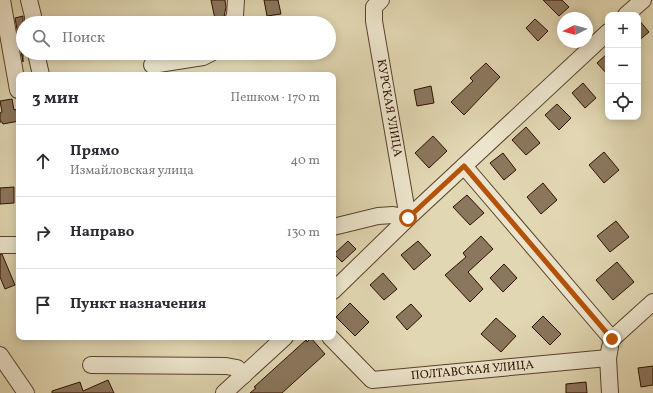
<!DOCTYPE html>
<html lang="ru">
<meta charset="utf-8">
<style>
body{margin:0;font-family:Vollkorn,serif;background:#f7f7f7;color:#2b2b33}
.controls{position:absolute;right:12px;top:12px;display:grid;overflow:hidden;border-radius:8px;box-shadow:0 2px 10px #0003}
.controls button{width:36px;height:36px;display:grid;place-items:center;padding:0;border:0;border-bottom:1px solid #e1e1e2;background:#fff;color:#2b2b33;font:20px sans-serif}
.compass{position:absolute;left:557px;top:12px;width:36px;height:36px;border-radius:50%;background:#fff;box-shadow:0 2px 10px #0003;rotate:264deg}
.stop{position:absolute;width:12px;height:12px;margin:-9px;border:3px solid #b45309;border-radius:50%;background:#fff}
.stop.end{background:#b45309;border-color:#fff;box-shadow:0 1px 4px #0008}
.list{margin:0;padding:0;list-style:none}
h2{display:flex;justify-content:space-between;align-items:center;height:52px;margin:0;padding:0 16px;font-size:17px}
h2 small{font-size:13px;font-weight:400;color:#7c7c81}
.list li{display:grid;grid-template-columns:26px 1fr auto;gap:12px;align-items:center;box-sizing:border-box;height:72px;padding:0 16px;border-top:1px solid #e1e1e2}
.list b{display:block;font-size:15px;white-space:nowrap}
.list p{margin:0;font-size:13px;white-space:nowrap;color:#7c7c81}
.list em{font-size:13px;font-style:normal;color:#7c7c81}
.icon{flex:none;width:22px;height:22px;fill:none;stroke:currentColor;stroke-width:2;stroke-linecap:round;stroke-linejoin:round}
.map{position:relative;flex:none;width:653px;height:393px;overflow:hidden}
.search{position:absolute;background:#fff;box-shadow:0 2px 10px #0003;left:16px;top:16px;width:320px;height:44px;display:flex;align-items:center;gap:10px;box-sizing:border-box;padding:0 14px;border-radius:22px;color:#7c7c81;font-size:15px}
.panel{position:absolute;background:#fff;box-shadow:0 2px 10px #0003;left:16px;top:72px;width:320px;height:268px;border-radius:8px}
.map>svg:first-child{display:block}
</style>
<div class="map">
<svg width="653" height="393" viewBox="0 0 653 393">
<rect width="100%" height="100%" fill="#e1d7b2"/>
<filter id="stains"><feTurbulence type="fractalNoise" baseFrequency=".005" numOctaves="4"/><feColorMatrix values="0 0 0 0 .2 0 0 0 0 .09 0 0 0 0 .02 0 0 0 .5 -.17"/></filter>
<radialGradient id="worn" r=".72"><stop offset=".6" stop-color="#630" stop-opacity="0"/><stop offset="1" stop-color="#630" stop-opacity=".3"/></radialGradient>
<g fill="#8b775d" stroke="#2e0f01">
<polygon points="211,0 225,0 226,7 224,17 215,19"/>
<polygon points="264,0 278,0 281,14 267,16"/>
<polygon points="543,0 562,0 569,7 559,16"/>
<polygon points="23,16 23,62 15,18"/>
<polygon points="535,19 548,31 538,41 526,28"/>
<polygon points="638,19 649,32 638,41"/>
<polygon points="608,53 608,75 597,63"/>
<polygon points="486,63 500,77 464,115 451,102 473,81 470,78"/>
<polygon points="583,83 596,98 585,108 572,93"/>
<polygon points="431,86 434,103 417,106 414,90"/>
<polygon points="12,99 14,110 19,109 19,121 3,124 2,122 0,122 0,113 2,112 0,101"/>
<polygon points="557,104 571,118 559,130 545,115"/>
<polygon points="526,127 540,143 526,155 512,140"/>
<polygon points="433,136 447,151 429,168 415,153"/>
<polygon points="604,152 619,170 604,183 589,165"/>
<polygon points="503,153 516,170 504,180 490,163"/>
<polygon points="543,183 557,200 541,214 527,197"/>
<polygon points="14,187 14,203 0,204 0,188"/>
<polygon points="467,195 484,213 470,225 453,207"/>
<polygon points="616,221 629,237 610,252 597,236"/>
<polygon points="481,236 493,249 468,272 483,289 470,302 445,275 466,257 463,253"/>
<polygon points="348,241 356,249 342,262 334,254"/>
<polygon points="418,241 431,255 414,270 401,255"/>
<polygon points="0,254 2,254 15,285 5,289 0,277"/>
<polygon points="617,262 634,282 613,300 596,280"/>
<polygon points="504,264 517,278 503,292 490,278"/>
<polygon points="383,273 397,289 384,300 370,285"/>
<polygon points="350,303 369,322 355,336 336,317"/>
<polygon points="411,304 422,316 407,330 396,317"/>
<polygon points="543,316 561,334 550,345 532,327"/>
<polygon points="496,318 516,336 501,352 481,334"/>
<polygon points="311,338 325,354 282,393 250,393 256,388 254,387 306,340 307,342"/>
<polygon points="653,366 653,385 641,387 638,368"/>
<polygon points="108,380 114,393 52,393 52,391 80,382 83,391"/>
<polygon points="586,382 587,393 566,393 566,384"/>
</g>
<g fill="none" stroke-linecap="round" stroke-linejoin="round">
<g stroke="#5b412d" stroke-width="18">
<g id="minor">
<polyline points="2,0 18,90"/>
<polyline points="29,0 33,16 33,23"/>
<polyline points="626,15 643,0"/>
<polyline points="232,23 235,15 236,0"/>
<polyline points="36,53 41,75"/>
<polyline points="152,65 203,57 211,53"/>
<polyline points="464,166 612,339"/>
<polyline points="333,227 378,216 393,215 408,218 374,21 374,7 381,0"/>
<polyline points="0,245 19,245"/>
<polyline points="333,291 408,218 608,32"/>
<path id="s1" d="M330,337l42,43 236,-22"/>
<polyline points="612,339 653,302"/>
<polyline points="0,355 26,393"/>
<polyline points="91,365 226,366 237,368 244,375"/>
<polyline points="224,393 285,337"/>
<polyline points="610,393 608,358 610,347"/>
</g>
</g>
<use href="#minor" stroke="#ece5cd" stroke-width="16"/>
</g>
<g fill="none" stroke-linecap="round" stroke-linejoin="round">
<polyline stroke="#b45309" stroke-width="5" points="408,218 464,166 612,339"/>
</g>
<g text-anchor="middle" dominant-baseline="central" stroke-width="3" stroke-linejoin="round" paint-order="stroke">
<g font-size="12" fill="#2e0f01" stroke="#ece5cd">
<text transform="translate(389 108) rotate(80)">КУРСКАЯ УЛИЦА</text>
<text stroke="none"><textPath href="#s1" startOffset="161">ПОЛТАВСКАЯ УЛИЦА</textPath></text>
</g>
</g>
<rect width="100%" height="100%" filter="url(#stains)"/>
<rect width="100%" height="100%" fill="url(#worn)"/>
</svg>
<div class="controls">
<button>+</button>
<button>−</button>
<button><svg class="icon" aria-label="locate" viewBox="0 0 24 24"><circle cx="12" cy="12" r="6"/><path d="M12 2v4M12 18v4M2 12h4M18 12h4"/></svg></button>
</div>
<svg class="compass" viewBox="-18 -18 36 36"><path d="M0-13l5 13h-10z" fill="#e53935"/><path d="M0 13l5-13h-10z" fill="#7c7c81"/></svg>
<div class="stop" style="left:408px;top:218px"></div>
<div class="stop end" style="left:612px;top:339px"></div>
<div class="search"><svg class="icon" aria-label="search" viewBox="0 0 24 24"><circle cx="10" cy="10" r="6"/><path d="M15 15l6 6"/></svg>Поиск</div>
<section class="panel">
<h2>3 мин<small>Пешком · 170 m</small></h2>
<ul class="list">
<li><svg class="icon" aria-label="ahead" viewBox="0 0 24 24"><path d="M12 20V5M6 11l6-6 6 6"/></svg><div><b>Прямо</b><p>Измайловская улица</p></div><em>40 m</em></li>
<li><svg class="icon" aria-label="right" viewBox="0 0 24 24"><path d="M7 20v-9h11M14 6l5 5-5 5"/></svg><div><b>Направо</b></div><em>130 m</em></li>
<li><svg class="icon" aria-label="arrive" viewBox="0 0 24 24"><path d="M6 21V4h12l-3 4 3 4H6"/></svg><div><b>Пункт назначения</b></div></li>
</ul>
</section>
</div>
